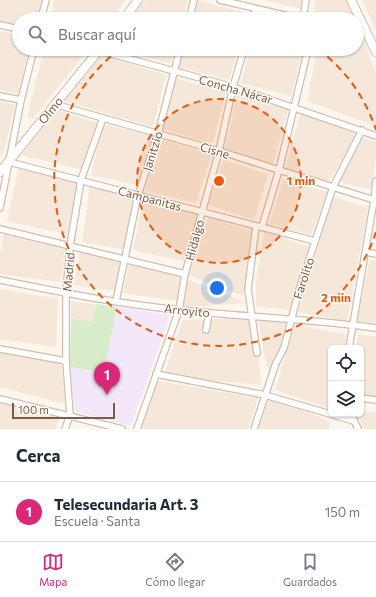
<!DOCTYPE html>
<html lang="es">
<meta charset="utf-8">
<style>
body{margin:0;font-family:Commissioner,sans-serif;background:#f2f2f3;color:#1f2937}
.controls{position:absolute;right:12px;bottom:12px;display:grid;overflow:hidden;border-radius:6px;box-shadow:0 1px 3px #0004}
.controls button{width:36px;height:36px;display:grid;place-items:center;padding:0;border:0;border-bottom:1px solid #e0e1e3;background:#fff;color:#1f2937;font:20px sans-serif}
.scale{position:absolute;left:12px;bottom:10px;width:103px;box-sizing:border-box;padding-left:4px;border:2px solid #7a5c4d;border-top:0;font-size:11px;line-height:14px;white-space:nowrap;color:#7a5c4d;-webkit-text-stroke:3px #fffaf3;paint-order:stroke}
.you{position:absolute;left:217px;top:288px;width:14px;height:14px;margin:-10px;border:3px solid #fff;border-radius:50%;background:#1a73e8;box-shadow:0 0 0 6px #1a73e833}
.badge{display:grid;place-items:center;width:26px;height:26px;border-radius:50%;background:#db2777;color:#fff;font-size:13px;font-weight:700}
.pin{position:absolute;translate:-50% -33px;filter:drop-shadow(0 1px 2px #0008)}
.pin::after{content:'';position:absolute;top:21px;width:14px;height:12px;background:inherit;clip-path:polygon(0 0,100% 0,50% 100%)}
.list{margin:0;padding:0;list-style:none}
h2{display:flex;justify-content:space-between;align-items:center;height:52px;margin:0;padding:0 16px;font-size:17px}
h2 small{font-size:13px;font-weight:400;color:#747a83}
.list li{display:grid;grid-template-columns:26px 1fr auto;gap:12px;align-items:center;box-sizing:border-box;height:60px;padding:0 16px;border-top:1px solid #e0e1e3}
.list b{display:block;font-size:15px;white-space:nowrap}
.list p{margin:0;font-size:13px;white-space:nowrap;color:#747a83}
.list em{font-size:13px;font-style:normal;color:#747a83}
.icon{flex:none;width:22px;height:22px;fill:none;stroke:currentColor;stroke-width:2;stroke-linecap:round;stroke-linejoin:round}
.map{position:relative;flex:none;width:376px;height:429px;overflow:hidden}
.search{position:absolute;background:#fff;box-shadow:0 1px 3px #0004;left:12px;right:12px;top:12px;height:44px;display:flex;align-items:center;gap:10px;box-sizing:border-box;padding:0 14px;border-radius:22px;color:#747a83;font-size:15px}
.sheet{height:112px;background:#fff}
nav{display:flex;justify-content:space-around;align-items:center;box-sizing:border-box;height:56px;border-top:1px solid #e0e1e3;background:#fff;font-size:11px;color:#747a83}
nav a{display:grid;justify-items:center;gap:2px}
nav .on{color:#db2777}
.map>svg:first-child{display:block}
</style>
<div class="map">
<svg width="376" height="429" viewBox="0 0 376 429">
<rect width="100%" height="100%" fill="#fdf6ec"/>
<g fill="#f5e8da">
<polygon points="0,0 42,0 37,19 19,19 19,27 0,22"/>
<polygon points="54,0 126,0 111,19 51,19"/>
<polygon points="146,0 188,0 183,19 129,19"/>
<polygon points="197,0 249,14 247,19 192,19"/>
<polygon points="264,0 304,0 302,9"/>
<polygon points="316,0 346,0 355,19 314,11"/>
<polygon points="362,0 376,0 376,30"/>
<polygon points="357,30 361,31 376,74 376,126 307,101 317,49 357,49"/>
<polygon points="0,31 19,36 19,49 29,49 18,94 0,90"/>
<polygon points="44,49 88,50 32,119 27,117"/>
<polygon points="122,49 174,49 170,64"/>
<polygon points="184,49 238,49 229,80 179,67"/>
<polygon points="250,49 303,49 291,96 241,83"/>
<polygon points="101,55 166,75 153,127 64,101"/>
<polygon points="176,78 226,93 212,145 163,129"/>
<polygon points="237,95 288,110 273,164 225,149"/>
<polygon points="0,101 15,105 4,152 0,157"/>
<polygon points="57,110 98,123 82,170 21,155"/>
<polygon points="301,112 357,135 328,183 285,168"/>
<polygon points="103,124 153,136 142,186 91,175"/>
<polygon points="361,137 376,142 376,156 371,190 340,182"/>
<polygon points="159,139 212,154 196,203 145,191"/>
<polygon points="223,160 268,174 254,220 208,205"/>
<polygon points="19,167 78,183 70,235 7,221"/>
<polygon points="283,179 327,192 311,235 269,224"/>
<polygon points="90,186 135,198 124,249 82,242"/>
<polygon points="333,197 368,207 347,321 298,312"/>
<polygon points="143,201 198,214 186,262 133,250"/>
<polygon points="208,218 253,231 243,296 188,275"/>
<polygon points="4,231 68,244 60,282 0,274 0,254"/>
<polygon points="264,232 310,247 289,310 256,306 256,282"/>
<polygon points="80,249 122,260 115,291 74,285"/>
<polygon points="130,260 185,273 178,301 123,293"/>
<polygon points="370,260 376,261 376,323 357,321"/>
<polygon points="189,280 248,303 179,308"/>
<polygon points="0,289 58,299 56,347 0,339"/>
<polygon points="71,301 96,304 93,322 71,318"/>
<polygon points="251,318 258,350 261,385 164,376 182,320"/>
<polygon points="258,318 290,322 270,377 262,344"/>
<polygon points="295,325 346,334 344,348 331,348 331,409 275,390"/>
<polygon points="358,334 376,337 376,399 361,397 361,348 356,348"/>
<polygon points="0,351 61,363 65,404 0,387"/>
<polygon points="158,381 258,398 248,429 141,429"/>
<polygon points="270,397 330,422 329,429 258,429"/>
<polygon points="0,403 59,418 56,429 0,429"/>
<polygon points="361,410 376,413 376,429 364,429 357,414 361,414"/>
</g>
<polygon fill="#f3e8fa" points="117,307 170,315 131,426 75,411 70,367 104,372"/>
<polygon fill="#d8ecc9" points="96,304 117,307 104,372 70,367 71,318 93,322"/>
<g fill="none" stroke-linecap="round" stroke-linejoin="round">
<g stroke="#d1beb0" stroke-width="8">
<g id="street">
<polyline points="220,0 301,19"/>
<polyline points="41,19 46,0"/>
<polyline points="189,19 194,0"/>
<polyline points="253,19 256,9"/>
<polyline points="303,19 306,0"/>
<polyline points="0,25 19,29"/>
<polyline points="93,49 233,87 376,136"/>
<polyline points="0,96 21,100"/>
<polyline points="54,104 219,151 374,200"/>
<polyline points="9,162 315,241"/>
<polyline points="0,208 21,100 34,49"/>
<polyline points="256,226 248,289 257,353"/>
<polyline points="262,227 279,170 308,49"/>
<polyline points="0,229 185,274"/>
<polyline points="366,252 376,254"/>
<path d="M0,280c59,12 119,24 180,30 65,7 131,9 196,18"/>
<polyline points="116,301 138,195 158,134 180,49"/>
<polyline points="206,330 209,313"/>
<polyline points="349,348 374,200 376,181"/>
<polyline points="0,349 66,361"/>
<polyline points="156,374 265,395 354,421"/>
<polyline points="361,398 376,400"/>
<polyline points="0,399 122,429"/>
<polyline points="351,414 358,429"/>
<polyline points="65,429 70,415 66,361 66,293 70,246 81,180 103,118"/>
<polyline points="137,429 179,310 185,274 219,151 233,87 244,49"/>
<polyline points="254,429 276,363 284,348 299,290 333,187 362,130"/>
</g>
</g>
<g stroke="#d6c0b0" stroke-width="10">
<g id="secondary">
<polyline points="351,0 376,52"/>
<polyline points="124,19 138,0"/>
<polyline points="0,172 100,49"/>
</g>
</g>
<use href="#street" stroke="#fff" stroke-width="5.5"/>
<use href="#secondary" stroke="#fff" stroke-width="8"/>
</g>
<circle cx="219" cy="181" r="82" fill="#e8590c" fill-opacity=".12"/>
<g fill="none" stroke="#e8590c" stroke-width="2" stroke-dasharray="7 5">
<circle cx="219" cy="181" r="82"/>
<path d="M376 232A165 165 0 1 1 120 49M189 19A165 165 0 0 1 249 19M318 49A165 165 0 0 1 376 130"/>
</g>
<g text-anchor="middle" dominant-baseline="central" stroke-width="3" stroke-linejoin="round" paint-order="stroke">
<g font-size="12" fill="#7a5c4d" stroke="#fffaf3">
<text transform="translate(236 89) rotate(16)">Concha Nácar</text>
<text transform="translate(50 110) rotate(-51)">Olmo</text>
<text transform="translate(215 150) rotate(17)">Cisne</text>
<text transform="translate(152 151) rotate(-73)">Janitzio</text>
<text transform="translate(150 198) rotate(15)">Campanitas</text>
<text transform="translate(194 240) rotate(-75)">Hidalgo</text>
<text transform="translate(68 272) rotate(-85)">Madrid</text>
<text transform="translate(303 278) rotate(-72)">Farolito</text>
<text transform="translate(187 310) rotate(6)">Arroyito</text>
</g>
</g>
<circle cx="219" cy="181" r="6" fill="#e8590c" stroke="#fffaf3" stroke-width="2"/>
<g font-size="12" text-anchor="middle" font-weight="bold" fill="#e8590c" stroke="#fffaf3" stroke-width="3" stroke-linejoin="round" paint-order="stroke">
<text x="301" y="185">1 min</text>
<text x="336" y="302">2 min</text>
</g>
</svg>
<div class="controls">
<button><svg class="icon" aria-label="locate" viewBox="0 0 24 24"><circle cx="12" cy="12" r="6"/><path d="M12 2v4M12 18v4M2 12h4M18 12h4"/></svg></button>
<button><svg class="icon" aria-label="layers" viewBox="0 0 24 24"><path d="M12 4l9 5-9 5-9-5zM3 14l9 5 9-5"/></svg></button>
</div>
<div class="scale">100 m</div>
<div class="you"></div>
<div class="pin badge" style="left:107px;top:395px">1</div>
<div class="search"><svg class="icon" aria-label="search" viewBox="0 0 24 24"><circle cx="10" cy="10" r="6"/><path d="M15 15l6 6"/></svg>Buscar aquí</div>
</div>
<section class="sheet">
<h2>Cerca<small></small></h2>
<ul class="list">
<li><span class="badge">1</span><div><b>Telesecundaria Art. 3</b><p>Escuela · Santa</p></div><em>150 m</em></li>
</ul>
</section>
<nav>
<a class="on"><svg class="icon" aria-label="map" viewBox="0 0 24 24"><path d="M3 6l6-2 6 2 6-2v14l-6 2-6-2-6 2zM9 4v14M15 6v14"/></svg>Mapa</a>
<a><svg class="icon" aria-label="directions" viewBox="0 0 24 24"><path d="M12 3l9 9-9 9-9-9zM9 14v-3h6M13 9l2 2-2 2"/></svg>Cómo llegar</a>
<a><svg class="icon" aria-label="saved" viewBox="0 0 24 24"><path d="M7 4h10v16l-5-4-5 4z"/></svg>Guardados</a>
</nav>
